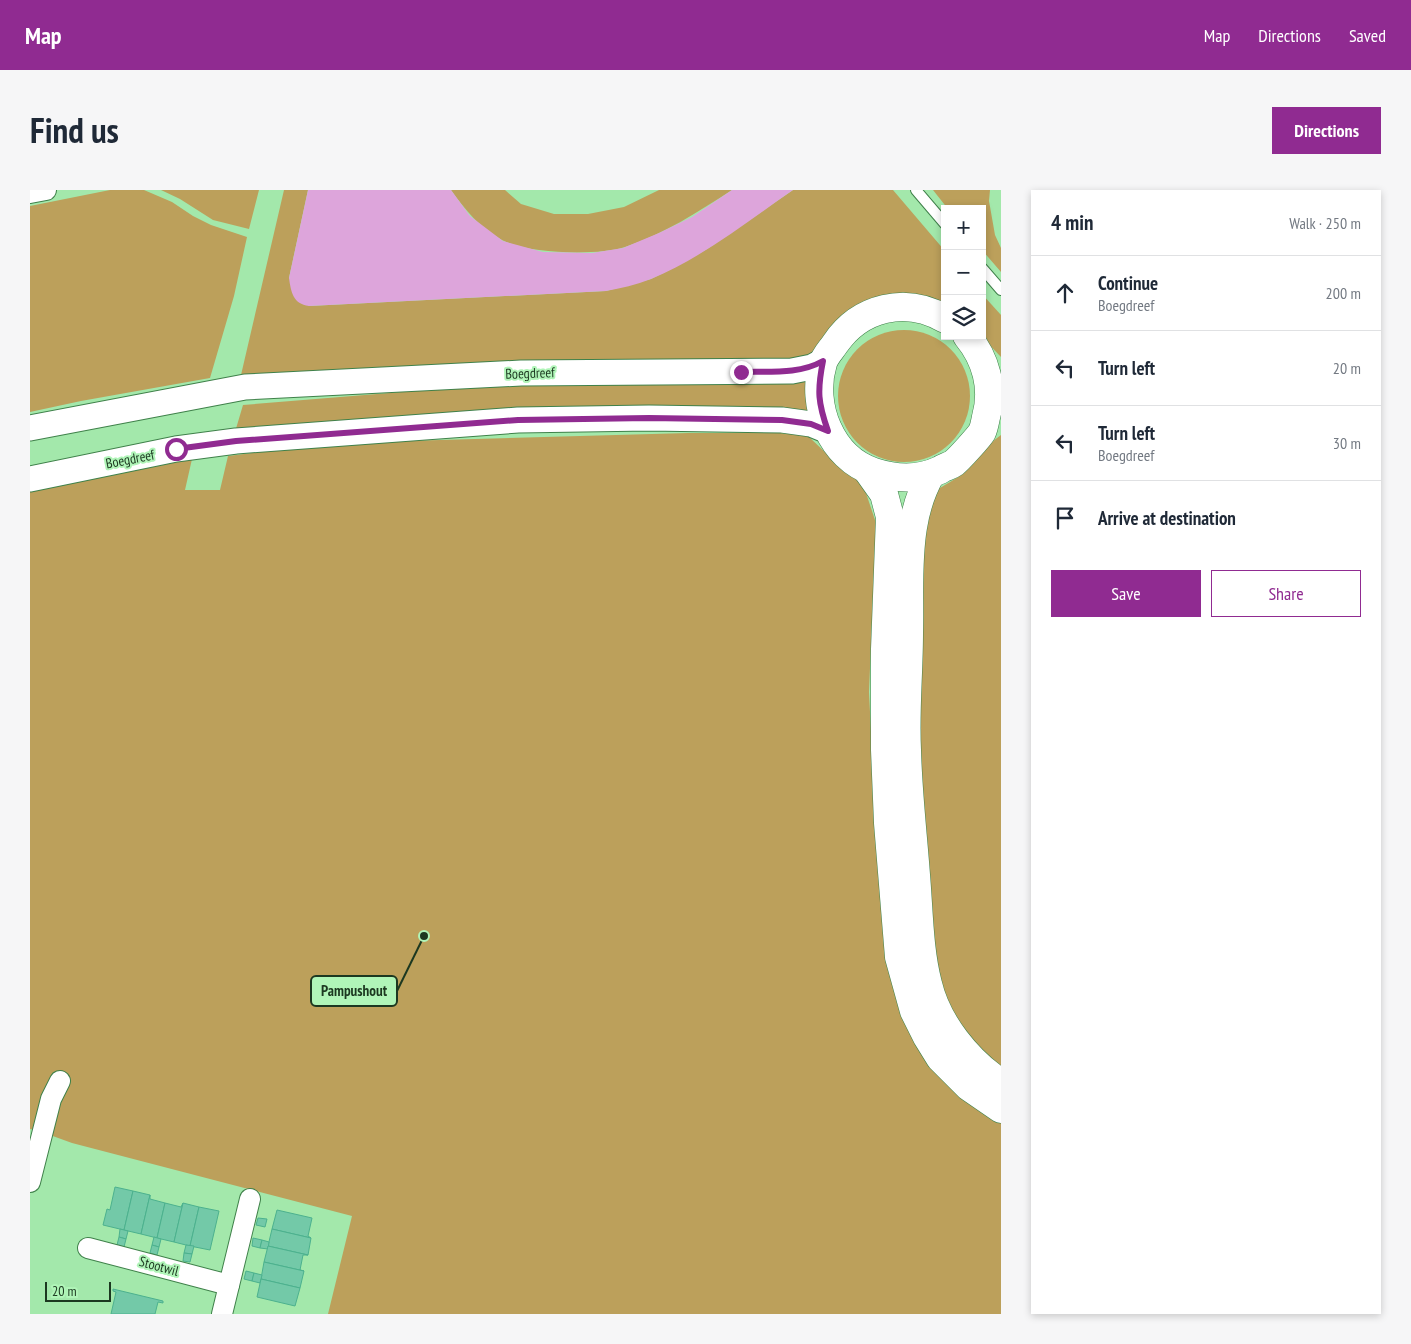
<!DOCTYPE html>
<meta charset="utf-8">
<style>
body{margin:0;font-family:"PT Sans Narrow",sans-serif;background:#f6f6f7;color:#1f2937}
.controls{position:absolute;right:15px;top:15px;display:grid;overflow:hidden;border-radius:0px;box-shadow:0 2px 8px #0003}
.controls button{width:45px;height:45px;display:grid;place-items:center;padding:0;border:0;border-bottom:1px solid #e0e1e3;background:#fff;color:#1f2937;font:25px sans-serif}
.scale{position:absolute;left:15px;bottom:12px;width:66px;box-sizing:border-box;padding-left:5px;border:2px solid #1c3820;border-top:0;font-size:14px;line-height:18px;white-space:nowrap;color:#1c3820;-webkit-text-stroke:4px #b0f5b8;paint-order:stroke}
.stop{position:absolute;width:15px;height:15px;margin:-11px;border:4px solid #902b91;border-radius:50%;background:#fff}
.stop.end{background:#902b91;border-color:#fff;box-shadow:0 1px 5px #0008}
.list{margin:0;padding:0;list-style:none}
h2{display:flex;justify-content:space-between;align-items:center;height:65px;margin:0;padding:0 20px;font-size:21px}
h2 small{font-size:16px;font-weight:400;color:#747a83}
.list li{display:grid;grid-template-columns:32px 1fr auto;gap:15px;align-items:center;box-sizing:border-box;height:75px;padding:0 20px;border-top:1px solid #e0e1e3}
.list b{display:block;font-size:19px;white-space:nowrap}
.list p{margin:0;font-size:16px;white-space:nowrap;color:#747a83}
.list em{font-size:16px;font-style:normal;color:#747a83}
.actions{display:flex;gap:10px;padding:15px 20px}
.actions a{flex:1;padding:11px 0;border:1px solid #902b91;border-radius:0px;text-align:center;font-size:18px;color:#902b91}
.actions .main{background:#902b91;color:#fff}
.icon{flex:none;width:28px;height:28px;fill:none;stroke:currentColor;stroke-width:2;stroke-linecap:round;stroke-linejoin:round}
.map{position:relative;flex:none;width:971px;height:1124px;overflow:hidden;border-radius:0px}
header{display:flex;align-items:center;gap:30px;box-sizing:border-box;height:70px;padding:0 25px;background:#902b91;color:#fff}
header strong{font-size:24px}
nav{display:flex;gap:28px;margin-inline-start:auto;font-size:18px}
.intro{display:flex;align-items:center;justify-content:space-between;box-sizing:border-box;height:120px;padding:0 30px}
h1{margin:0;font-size:35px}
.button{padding:12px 22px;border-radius:0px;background:#902b91;color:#fff;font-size:18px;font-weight:700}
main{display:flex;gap:30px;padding:0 30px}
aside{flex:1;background:#fff;border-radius:0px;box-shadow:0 2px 8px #0003}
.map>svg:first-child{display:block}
</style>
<header>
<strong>Map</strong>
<nav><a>Map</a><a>Directions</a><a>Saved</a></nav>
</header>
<div class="intro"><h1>Find us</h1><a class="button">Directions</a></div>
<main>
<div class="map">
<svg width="971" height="1124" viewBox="0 0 971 1124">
<rect width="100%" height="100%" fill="#a3e8ab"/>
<g fill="#bca05b">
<polygon points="80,0 114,0 142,12 163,26 181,35 217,47 204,106 180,188 51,211 0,222 0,16"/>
<polygon points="131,0 229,0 219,39 183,30 150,9"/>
<polygon points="254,0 278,0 259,88 279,116 576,101 621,89 641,79 677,59 763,0 863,0 915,61 915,117 898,110 773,169 211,185"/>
<path d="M421,0h54l16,14 33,10h34l36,-7 35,-17h73c-34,22 -68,44 -107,57 -27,9 -98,7 -123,-7 -23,-13 -36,-29 -51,-50z"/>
<polygon points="903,0 960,0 959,11 965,45 971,58 971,82 952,60 952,19 918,19"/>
<polygon points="952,104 971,125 971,167 951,146"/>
<circle cx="874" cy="206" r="66"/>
<polygon points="779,192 777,225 572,217 365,227 205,242 213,215 470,194"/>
<polygon points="658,243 750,243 778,246 817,283 829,291 836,303 848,339 844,383 839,502 846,641 856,755 971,927 971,1124 298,1124 322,1026 42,953 9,941 0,939 0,302 162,269 155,300 190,300 198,266 305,253"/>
<path d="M971,245v634l-33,-30 -29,-53 -14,-102 -9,-261 13,-126c10,-11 24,-15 36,-25 13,-11 21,-27 36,-37z"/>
</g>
<path fill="#dda5db" d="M278,0h143l19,26 33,25 40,11 49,1 31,-5 36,-15 33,-16 40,-27h61c-45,31 -91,68 -142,89 -15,6 -30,9 -45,12l-297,15c-16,-2 -18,-14 -20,-28z"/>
<g fill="#73c9a8" stroke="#4cb18e">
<polygon points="85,997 103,1001 94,1040 73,1035 77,1019 80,1020"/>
<polygon points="103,1001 120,1005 111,1044 94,1040"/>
<polygon points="120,1005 120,1009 135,1013 127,1048 111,1044"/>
<polygon points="135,1013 151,1017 153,1013 144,1052 127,1048"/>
<polygon points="153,1013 169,1017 160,1056 144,1052"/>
<polygon points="169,1017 189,1021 180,1060 160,1056"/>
<polygon points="247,1020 282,1028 278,1046 281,1048 242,1039"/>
<polygon points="228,1028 237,1029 235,1037 226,1035"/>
<polygon points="90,1039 98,1041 96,1049 89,1047"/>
<polygon points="242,1039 281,1048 278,1065 238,1056"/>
<polygon points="89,1047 96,1049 94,1057 87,1055"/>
<polygon points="124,1047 131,1049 129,1057 122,1055"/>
<polygon points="223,1048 232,1050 230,1058 222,1056"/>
<polygon points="232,1050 239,1052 238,1059 230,1058"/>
<polygon points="122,1055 129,1057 127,1065 120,1063"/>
<polygon points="156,1055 164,1056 162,1064 154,1063"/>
<polygon points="238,1056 278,1065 273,1065 270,1080 274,1081 234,1072"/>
<polygon points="154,1063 162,1064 160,1072 153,1071"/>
<polygon points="234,1072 274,1081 270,1098 231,1089"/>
<polygon points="216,1081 224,1083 222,1091 214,1089"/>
<polygon points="224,1083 232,1085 230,1093 222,1091"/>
<polygon points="231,1089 270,1098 265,1116 227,1107"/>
<polygon points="83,1099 133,1111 133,1113 128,1112 125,1124 81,1124 86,1102 83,1101"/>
</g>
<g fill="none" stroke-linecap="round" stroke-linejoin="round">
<g stroke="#3f814a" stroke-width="12">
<g id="service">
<polyline points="886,0 915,34"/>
<polyline points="952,78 971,100"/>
</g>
</g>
<g stroke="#3f814a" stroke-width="22">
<g id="minor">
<polyline points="0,3 16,0"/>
<polyline points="0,992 21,909 30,891"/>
<polyline points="58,1058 199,1095"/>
<polyline points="192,1124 220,1009"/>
</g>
</g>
<g stroke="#3f814a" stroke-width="27">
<g id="tertiary">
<polyline points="0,238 215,197 491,183 762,181 782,177 793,171"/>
<polyline points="0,289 146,259 206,251 488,230 619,228 752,230 781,234 798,241"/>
</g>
</g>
<g stroke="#3f814a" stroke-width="29">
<path id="secondary" d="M915,129c-39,-23 -85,-12 -110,25 -4,6 -10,12 -12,19 -13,42 8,95 51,109 22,7 45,8 66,-2 4,-3 10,-4 14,-7 5,-4 25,-26 28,-31 2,-4 3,-10 4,-15 8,-29 0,-58 -19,-81"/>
</g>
<g stroke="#3f814a" stroke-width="29">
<g id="trunk">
<polyline points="837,280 854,304 860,327 855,459 855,560 858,633 869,767 884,821 897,847 910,868 939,897 971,919"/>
<path d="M901,284c-9,16 -15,34 -18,53 -6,35 -3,71 -4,106 0,39 -4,78 -2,117 1,42 6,84 9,125 3,35 3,75 12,109 9,39 40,77 73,99"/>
</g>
</g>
<use href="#service" stroke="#fff" stroke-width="10"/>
<use href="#minor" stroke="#fff" stroke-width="20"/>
<use href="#tertiary" stroke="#fff" stroke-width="25"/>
<use href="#secondary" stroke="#fff" stroke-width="28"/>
<use href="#trunk" stroke="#fff" stroke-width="28"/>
</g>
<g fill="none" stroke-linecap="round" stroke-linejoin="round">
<path stroke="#902b91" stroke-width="6" d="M146,259l60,-8 282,-21 131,-2 133,2 29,4 17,7c-10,-28 -11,-40 -5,-70 -25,14 -54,10 -82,11"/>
</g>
<g text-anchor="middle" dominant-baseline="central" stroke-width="4" stroke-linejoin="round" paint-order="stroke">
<g font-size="14" fill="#1c3820" stroke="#b0f5b8">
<text transform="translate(500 183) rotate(-2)">Boegdreef</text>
<text transform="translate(100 269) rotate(-11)">Boegdreef</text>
<text transform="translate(129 1076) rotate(15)">Stootwil</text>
</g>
</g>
<path fill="none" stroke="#1c3820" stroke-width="2" d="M394 746L367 801"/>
<circle fill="#1c3820" stroke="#b0f5b8" stroke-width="2" cx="394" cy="746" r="5"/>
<rect fill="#b0f5b8" stroke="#1c3820" stroke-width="2" x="281" y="786" width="86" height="30" rx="5"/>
<g font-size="15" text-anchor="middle" font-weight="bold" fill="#1c3820">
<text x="324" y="806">Pampushout</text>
</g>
</svg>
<div class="controls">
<button>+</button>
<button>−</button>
<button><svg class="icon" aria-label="layers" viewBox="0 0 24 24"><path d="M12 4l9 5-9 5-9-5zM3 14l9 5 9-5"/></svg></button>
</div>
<div class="scale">20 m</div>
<div class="stop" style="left:146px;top:259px"></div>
<div class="stop end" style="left:711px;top:182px"></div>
</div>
<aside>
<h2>4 min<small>Walk · 250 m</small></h2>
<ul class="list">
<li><svg class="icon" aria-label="ahead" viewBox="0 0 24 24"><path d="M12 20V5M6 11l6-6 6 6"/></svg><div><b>Continue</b><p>Boegdreef</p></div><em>200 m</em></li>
<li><svg class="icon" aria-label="left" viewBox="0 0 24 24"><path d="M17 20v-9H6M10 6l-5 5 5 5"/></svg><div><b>Turn left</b></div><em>20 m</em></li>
<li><svg class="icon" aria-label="left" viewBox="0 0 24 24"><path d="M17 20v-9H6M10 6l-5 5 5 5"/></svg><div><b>Turn left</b><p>Boegdreef</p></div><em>30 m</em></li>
<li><svg class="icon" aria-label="arrive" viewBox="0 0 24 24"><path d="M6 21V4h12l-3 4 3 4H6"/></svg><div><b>Arrive at destination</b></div></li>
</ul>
<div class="actions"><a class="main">Save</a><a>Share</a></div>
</aside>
</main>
